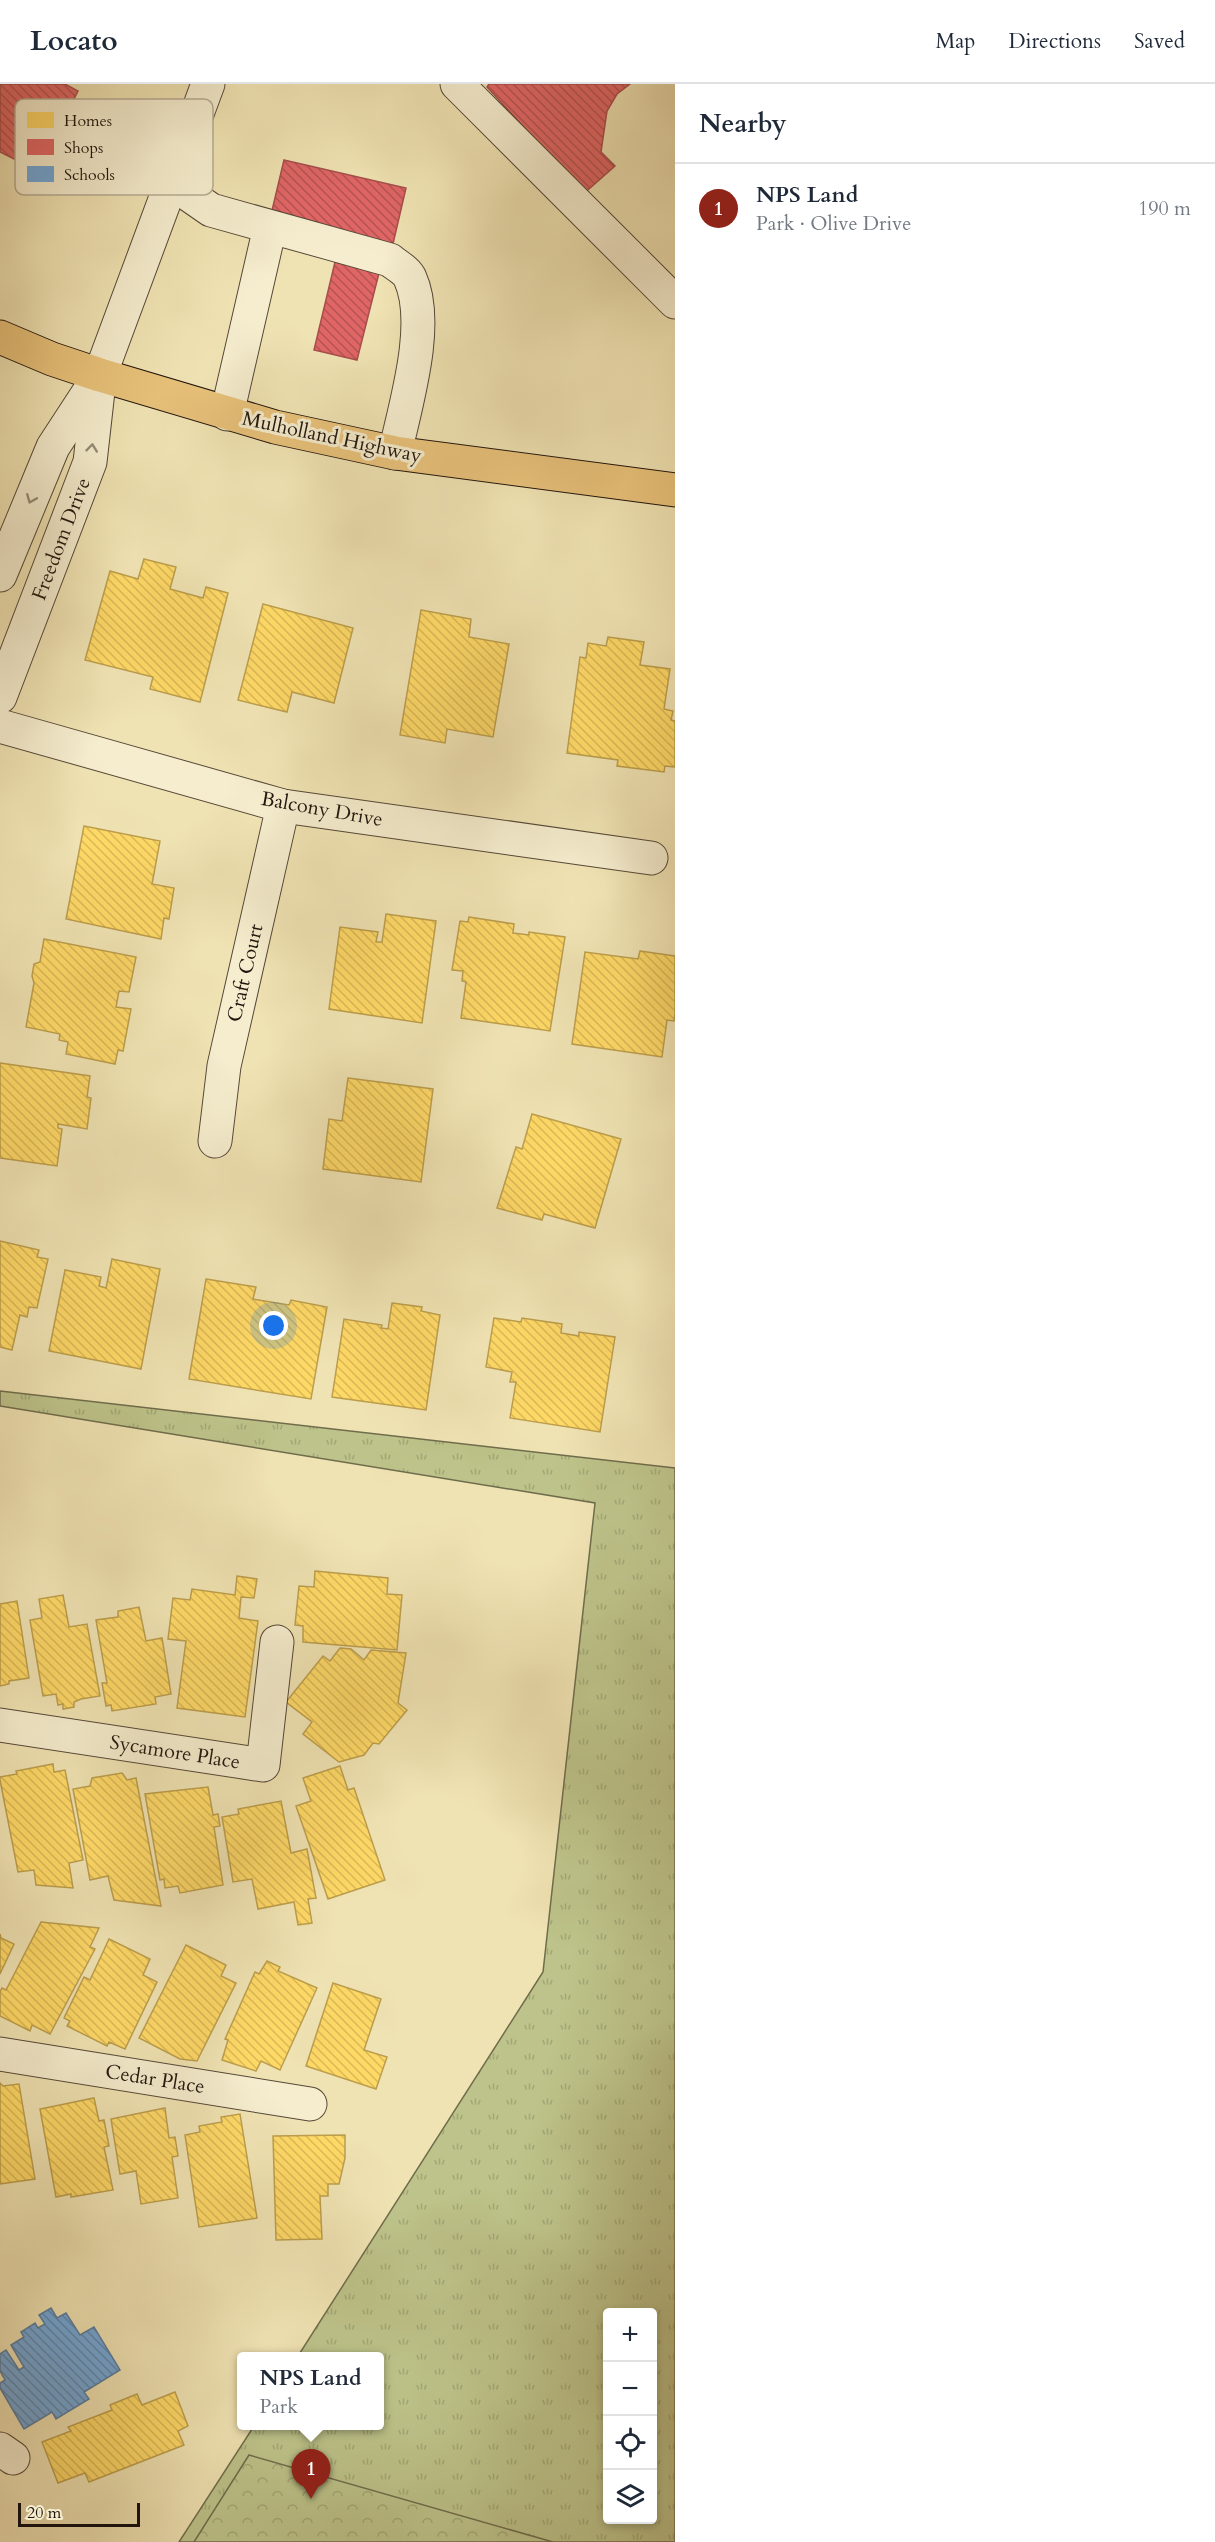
<!DOCTYPE html>
<meta charset="utf-8">
<style>
body{margin:0;font-family:Cardo,serif;background:#f6f6f7;color:#1f2937}
.controls{position:absolute;right:18px;bottom:18px;display:grid;overflow:hidden;border-radius:6px;box-shadow:0 3px 9px #0003}
.controls button{width:54px;height:54px;display:grid;place-items:center;padding:0;border:0;border-bottom:2px solid #e0e1e3;background:#fff;color:#1f2937;font:30px sans-serif}
.scale{position:absolute;left:18px;bottom:15px;width:122px;box-sizing:border-box;padding-left:6px;border:3px solid #21150e;border-top:0;font-size:16px;line-height:21px;white-space:nowrap;color:#21150e;-webkit-text-stroke:4px #f5edce;paint-order:stroke}
.you{position:absolute;left:274px;top:1242px;width:21px;height:21px;margin:-15px;border:4px solid #fff;border-radius:50%;background:#1a73e8;box-shadow:0 0 0 9px #1a73e833}
.badge{display:grid;place-items:center;width:39px;height:39px;border-radius:50%;background:#8f2418;color:#fff;font-size:20px;font-weight:700}
.pin{position:absolute;translate:-50% -50px;filter:drop-shadow(0 2px 3px #0008)}
.pin::after{content:'';position:absolute;top:32px;width:21px;height:18px;background:inherit;clip-path:polygon(0 0,100% 0,50% 100%)}
.popup{position:absolute;left:237px;top:2268px;width:147px;height:78px;box-sizing:border-box;display:grid;place-content:center;border-radius:6px;background:#fff;filter:drop-shadow(0 2px 4px #0005);font-size:20px;white-space:nowrap;color:#747a83}
.popup b{font-size:22px;color:#1f2937}
.popup::after{content:'';position:absolute;left:50%;top:100%;margin-left:-12px;border:12px solid transparent;border-top-color:#fff}
.list{margin:0;padding:0;list-style:none}
h2{display:flex;justify-content:space-between;align-items:center;height:78px;margin:0;padding:0 24px;font-size:26px}
h2 small{font-size:20px;font-weight:400;color:#747a83}
.list li{display:grid;grid-template-columns:39px 1fr auto;gap:18px;align-items:center;box-sizing:border-box;height:90px;padding:0 24px;border-top:2px solid #e0e1e3}
.list b{display:block;font-size:22px;white-space:nowrap}
.list p{margin:0;font-size:20px;white-space:nowrap;color:#747a83}
.list em{font-size:20px;font-style:normal;color:#747a83}
.icon{flex:none;width:33px;height:33px;fill:none;stroke:currentColor;stroke-width:2;stroke-linecap:round;stroke-linejoin:round}
.map{position:relative;flex:none;width:675px;height:2458px;overflow:hidden}
header{display:flex;align-items:center;gap:36px;box-sizing:border-box;height:84px;padding:0 30px;background:#fff;border-bottom:2px solid #e0e1e3}
header strong{font-size:28px}
nav{display:flex;gap:33px;margin-inline-start:auto;font-size:21px}
main{display:flex}
aside{flex:1;background:#fff}
.map>svg:first-child{display:block}
</style>
<header>
<strong>Locato</strong>
<nav><a>Map</a><a>Directions</a><a>Saved</a></nav>
</header>
<main>
<div class="map">
<svg width="675" height="2458" viewBox="0 0 675 2458">
<defs>
<pattern id="grass-tufts" width="24" height="20" patternUnits="userSpaceOnUse" patternTransform="scale(1.5)"><rect width="24" height="20" fill="#bdc38a"/><path d="M3 7l-1-3M5 7V3M7 7l1-3M15 17l-1-3M17 17v-4M19 17l1-3" fill="none" stroke="#a2a776"/></pattern>
<pattern id="park-crowns" width="20" height="18" patternUnits="userSpaceOnUse" patternTransform="scale(1.5)"><rect width="20" height="18" fill="#bdc38a"/><path d="M2 6a3 3 0 1 1 6 0M12 15a3 3 0 1 1 6 0" fill="none" stroke="#a2a776"/></pattern>
<pattern id="homes-back-hatch" width="6" height="6" patternUnits="userSpaceOnUse" patternTransform="scale(1.5)"><rect width="6" height="6" fill="#ffd966"/><path d="M-1 5l2 2M0 0l6 6M5-1l2 2" fill="none" stroke="#dab957"/></pattern>
<pattern id="shops-back-hatch" width="6" height="6" patternUnits="userSpaceOnUse" patternTransform="scale(1.5)"><rect width="6" height="6" fill="#e06666"/><path d="M-1 5l2 2M0 0l6 6M5-1l2 2" fill="none" stroke="#b55352"/></pattern>
<pattern id="schools-back-hatch" width="6" height="6" patternUnits="userSpaceOnUse" patternTransform="scale(1.5)"><rect width="6" height="6" fill="#6fa8dc"/><path d="M-1 5l2 2M0 0l6 6M5-1l2 2" fill="none" stroke="#5b88b1"/></pattern>
</defs>
<rect width="100%" height="100%" fill="#f0e3b3"/>
<filter id="stains"><feTurbulence type="fractalNoise" baseFrequency=".00333" numOctaves="4"/><feColorMatrix values="0 0 0 0 .2 0 0 0 0 .09 0 0 0 0 .02 0 0 0 .5 -.17"/></filter>
<radialGradient id="worn" r=".72"><stop offset=".6" stop-color="#630" stop-opacity="0"/><stop offset="1" stop-color="#630" stop-opacity=".3"/></radialGradient>
<path fill="url(#grass-tufts)" stroke="#6f6c4c" stroke-width="1.5" fill-rule="evenodd" d="M0,1307l675,77v1074h-496l75,-116h126v-70h-82l245,-384 52,-469 -595,-97zM608,2228h44v208h-44z"/>
<polygon fill="url(#park-crowns)" stroke="#6f6c4c" stroke-width="1.5" points="249,2371 553,2458 194,2458"/>
<g fill="url(#homes-back-hatch)" stroke="#bc9e4c" stroke-width="1.5">
<polygon points="144,475 176,483 170,505 203,514 206,503 228,509 200,618 150,605 153,593 85,576 110,487 138,495"/>
<polygon points="263,520 353,544 334,619 292,608 287,628 238,616"/>
<polygon points="421,526 471,535 469,553 509,560 493,653 447,645 445,659 400,651"/>
<polygon points="608,553 644,558 640,581 670,585 664,625 673,627 671,636 675,637 675,683 665,682 664,688 617,682 618,676 567,669 580,573 586,574 588,559 606,562"/>
<polygon points="84,742 160,757 152,800 174,804 169,835 164,834 161,855 66,835"/>
<polygon points="386,830 436,837 422,939 329,925 340,843 378,848 376,858 382,858"/>
<polygon points="469,833 514,840 513,849 529,851 529,848 565,853 550,947 461,934 466,898 462,897 463,887 452,886 460,837 468,838"/>
<polygon points="44,855 136,873 129,908 119,907 116,923 131,925 123,967 118,966 115,980 66,970 68,958 59,956 60,950 26,943 34,899 32,892 34,880 40,878"/>
<polygon points="640,867 675,872 675,930 674,937 667,936 662,973 572,960 585,868 638,875"/>
<polygon points="0,979 90,992 87,1013 91,1014 87,1045 58,1040 58,1044 62,1045 57,1082 0,1074"/>
<polygon points="348,994 433,1005 421,1098 323,1085 329,1035 342,1037"/>
<polygon points="532,1030 621,1055 595,1144 544,1130 542,1136 497,1124 516,1063 522,1065"/>
<polygon points="0,1157 39,1166 37,1173 48,1175 37,1224 29,1223 27,1233 20,1231 12,1266 0,1263"/>
<polygon points="112,1175 160,1185 141,1285 49,1267 65,1186 101,1193 99,1202 106,1204"/>
<polygon points="206,1195 256,1203 253,1215 289,1221 291,1216 327,1223 311,1315 189,1295"/>
<polygon points="392,1219 422,1223 421,1227 440,1231 426,1326 332,1313 344,1235 382,1241 381,1244 388,1245"/>
<polygon points="494,1234 521,1238 522,1234 562,1240 561,1249 579,1252 579,1248 615,1253 600,1348 510,1334 516,1298 510,1298 512,1288 486,1283"/>
<polygon points="315,1487 388,1494 387,1510 402,1511 397,1566 303,1558 303,1542 295,1541 299,1502 314,1503"/>
<polygon points="237,1492 257,1495 254,1514 241,1513 239,1534 258,1537 245,1633 177,1624 186,1557 168,1555 173,1514 190,1516 192,1505 235,1511"/>
<polygon points="63,1511 69,1543 87,1540 100,1612 81,1615 74,1618 74,1623 63,1625 63,1620 58,1621 56,1610 43,1612 30,1536 42,1534 39,1515"/>
<polygon points="17,1517 29,1594 9,1597 9,1600 0,1602 0,1520"/>
<polygon points="139,1523 146,1557 162,1554 171,1610 155,1613 156,1620 112,1627 111,1621 106,1622 102,1599 107,1599 96,1536 118,1533 118,1527"/>
<polygon points="340,1564 351,1565 364,1576 371,1566 406,1569 398,1619 407,1626 379,1660 373,1659 364,1671 339,1678 303,1650 312,1638 286,1618 323,1572 330,1577"/>
<polygon points="53,1680 54,1688 65,1686 83,1776 69,1779 73,1804 36,1801 34,1786 18,1788 0,1696 0,1693 17,1690 16,1687"/>
<polygon points="340,1682 348,1706 354,1704 385,1796 328,1815 296,1722 311,1717 303,1694"/>
<polygon points="122,1689 127,1696 136,1694 161,1822 114,1816 108,1792 90,1796 73,1705 90,1702 92,1694"/>
<polygon points="208,1703 213,1731 218,1730 220,1742 214,1743 223,1801 180,1809 178,1802 165,1804 164,1795 160,1796 145,1710"/>
<polygon points="281,1717 291,1769 307,1765 316,1814 308,1815 312,1839 298,1841 294,1818 258,1825 252,1795 233,1798 222,1733 239,1730 238,1725"/>
<polygon points="41,1838 99,1844 90,1863 95,1865 50,1950 32,1941 30,1947 0,1932 0,1908 2,1904 6,1906"/>
<polygon points="0,1850 1,1854 14,1860 0,1890"/>
<polygon points="109,1855 150,1875 143,1891 157,1898 125,1965 109,1958 107,1962 67,1942 70,1937 64,1934 84,1893 90,1896"/>
<polygon points="186,1861 226,1881 221,1892 236,1899 197,1977 180,1975 139,1954"/>
<polygon points="267,1877 280,1883 278,1887 317,1904 280,1986 261,1977 256,1987 222,1976 228,1956 225,1955 255,1888 259,1890"/>
<polygon points="333,1899 381,1915 364,1966 387,1973 376,2005 306,1982"/>
<polygon points="0,1999 3,2002 19,2000 35,2095 0,2100"/>
<polygon points="94,2014 99,2037 104,2036 109,2062 104,2063 113,2106 71,2113 71,2110 56,2113 40,2025"/>
<polygon points="165,2024 169,2054 175,2053 178,2072 172,2073 178,2114 141,2120 136,2087 120,2090 111,2035"/>
<polygon points="240,2030 257,2134 199,2143 185,2051 200,2048 199,2042 222,2038 221,2033"/>
<polygon points="345,2051 345,2074 339,2100 328,2100 328,2112 320,2112 322,2155 276,2156 273,2052"/>
<polygon points="175,2308 188,2342 178,2347 184,2361 89,2398 85,2389 58,2399 42,2358 71,2347 68,2343 112,2326 110,2321 137,2310 142,2321"/>
</g>
<g fill="url(#shops-back-hatch)" stroke="#a74e4c" stroke-width="1.5">
<polygon points="0,0 65,0 78,7 38,87 0,68"/>
<polygon points="489,0 630,0 617,10 607,27 601,68 615,82 580,113 551,73 487,3"/>
<polygon points="284,76 406,104 392,164 270,135"/>
<polygon points="335,178 379,189 357,276 314,266"/>
</g>
<polygon fill="url(#schools-back-hatch)" stroke="#587c9e" stroke-width="1.5" points="51,2224 57,2234 66,2229 80,2251 94,2243 120,2286 84,2308 89,2315 56,2335 52,2328 24,2345 0,2304 0,2299 5,2296 0,2287 0,2270 6,2266 19,2286 24,2283 11,2261 24,2253 21,2248 35,2239 38,2244 45,2240 39,2231"/>
<g fill="none" stroke-linecap="round" stroke-linejoin="round">
<g stroke="#554837" stroke-width="35">
<g id="minor">
<polyline points="457,0 675,218"/>
<path d="M172,99l39,27 179,50c6,5 17,11 20,18 21,46 -5,128 -15,175"/>
<polyline points="227,330 270,143"/>
<polyline points="0,491 53,363 100,291 208,0"/>
<polyline points="0,613 90,378 99,298"/>
<polyline points="0,642 283,722 651,774"/>
<polyline points="215,1057 224,982 283,722"/>
<polyline points="0,1641 263,1681 277,1558"/>
<polyline points="0,1970 310,2020"/>
<polyline points="0,2365 13,2374"/>
</g>
</g>
<g stroke="#21150e" stroke-width="35">
<polyline id="major" points="0,253 52,275 100,291 275,343 395,369 675,406"/>
</g>
<use href="#minor" stroke="#f5edce" stroke-width="33"/>
<use href="#major" stroke="#e8c27a" stroke-width="33"/>
</g>
<defs><path id="oneway-chevron" d="M-2-3.5L2.5 0L-2 3.5" fill="none" stroke-width="1.6" stroke-linecap="round" stroke-linejoin="round" transform="scale(1.5)"/></defs>
<g stroke="#968c78">
<use href="#oneway-chevron" transform="translate(92 364) rotate(-84)"/>
<use href="#oneway-chevron" transform="translate(31 415) rotate(112)"/>
</g>
<g text-anchor="middle" dominant-baseline="central" stroke-width="6" stroke-linejoin="round" paint-order="stroke">
<g font-size="20" fill="#21150e" stroke="#f5edce">
<text transform="translate(332 353) rotate(12)">Mulholland Highway</text>
<text transform="translate(61 455) rotate(-69)">Freedom Drive</text>
<text transform="translate(322 725) rotate(10)">Balcony Drive</text>
<text transform="translate(245 889) rotate(-77)">Craft Court</text>
<text transform="translate(175 1668) rotate(9)">Sycamore Place</text>
<text transform="translate(155 1995) rotate(9)">Cedar Place</text>
</g>
</g>
<rect x="15" y="15" width="198" height="96" rx="9" fill="#f5edce" stroke="#b5ac94" stroke-width="1.5"/>
<rect x="27" y="28" width="27" height="16" fill="#ffd966"/>
<rect x="27" y="55" width="27" height="16" fill="#e06666"/>
<rect x="27" y="82" width="27" height="16" fill="#6fa8dc"/>
<g font-size="16" fill="#21150e">
<text x="64" y="42">Homes</text>
<text x="64" y="69">Shops</text>
<text x="64" y="96">Schools</text>
</g>
<rect width="100%" height="100%" filter="url(#stains)"/>
<rect width="100%" height="100%" fill="url(#worn)"/>
</svg>
<div class="controls">
<button>+</button>
<button>−</button>
<button><svg class="icon" aria-label="locate" viewBox="0 0 24 24"><circle cx="12" cy="12" r="6"/><path d="M12 2v4M12 18v4M2 12h4M18 12h4"/></svg></button>
<button><svg class="icon" aria-label="layers" viewBox="0 0 24 24"><path d="M12 4l9 5-9 5-9-5zM3 14l9 5 9-5"/></svg></button>
</div>
<div class="scale">20 m</div>
<div class="you"></div>
<div class="pin badge" style="left:311px;top:2415px">1</div>
<div class="popup"><b>NPS Land</b>Park</div>
</div>
<aside>
<h2>Nearby<small></small></h2>
<ul class="list">
<li><span class="badge">1</span><div><b>NPS Land</b><p>Park · Olive Drive</p></div><em>190 m</em></li>
</ul>
</aside>
</main>
